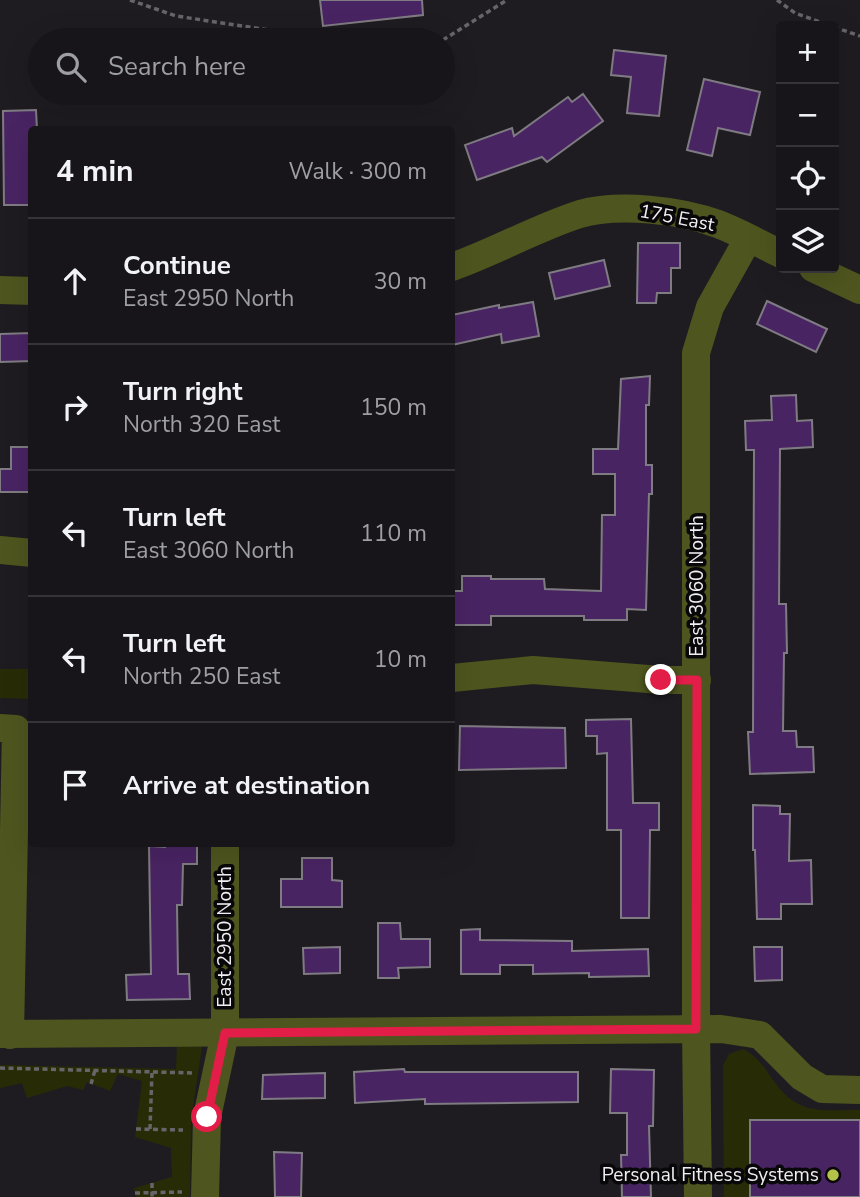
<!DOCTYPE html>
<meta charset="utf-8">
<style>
body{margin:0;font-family:"Nunito Sans",sans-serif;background:#201e22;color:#f1f3f6}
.controls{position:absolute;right:21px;top:21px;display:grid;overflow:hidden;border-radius:7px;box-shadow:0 7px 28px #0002}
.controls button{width:63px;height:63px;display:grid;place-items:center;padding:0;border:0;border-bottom:2px solid #363438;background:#171519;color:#f1f3f6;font:35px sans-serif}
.stop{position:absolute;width:21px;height:21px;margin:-16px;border:5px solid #e11d48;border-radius:50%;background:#fff}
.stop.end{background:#e11d48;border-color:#fff;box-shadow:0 2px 7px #0008}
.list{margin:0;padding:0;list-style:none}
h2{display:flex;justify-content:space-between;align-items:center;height:91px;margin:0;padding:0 28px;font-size:30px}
h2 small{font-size:23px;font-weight:400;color:#9e9fa2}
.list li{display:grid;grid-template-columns:46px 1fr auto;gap:21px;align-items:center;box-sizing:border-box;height:126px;padding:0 28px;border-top:2px solid #363438}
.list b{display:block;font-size:26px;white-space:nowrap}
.list p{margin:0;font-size:23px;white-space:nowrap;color:#9e9fa2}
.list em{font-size:23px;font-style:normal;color:#9e9fa2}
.icon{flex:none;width:38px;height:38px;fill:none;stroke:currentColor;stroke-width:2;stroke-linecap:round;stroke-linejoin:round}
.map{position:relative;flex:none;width:860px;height:1197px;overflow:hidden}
.search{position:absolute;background:#171519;box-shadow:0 7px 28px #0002;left:28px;top:28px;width:427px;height:77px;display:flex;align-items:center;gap:18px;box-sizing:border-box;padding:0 24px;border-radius:38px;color:#9e9fa2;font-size:26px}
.panel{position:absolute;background:#171519;box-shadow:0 7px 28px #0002;left:28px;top:126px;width:427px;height:721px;border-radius:7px}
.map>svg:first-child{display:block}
</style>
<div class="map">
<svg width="860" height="1197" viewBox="0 0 860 1197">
<rect width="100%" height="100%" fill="#1f1c21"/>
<g fill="#282c06">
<polygon points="0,669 31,669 31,699 0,698"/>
<polygon points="177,1046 202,1047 191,1120 190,1197 136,1197 134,1188 172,1177 171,1148 135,1137 142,1081 118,1074 110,1091 87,1082 83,1090 67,1086 27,1098 22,1083 0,1088 0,1065 176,1069"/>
<path d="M743,1049c14,7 21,18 30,31 25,36 48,30 87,30v10h-110v77h-26l-1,-131 6,-12z"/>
</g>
<g fill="#492463" stroke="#7f7b82" stroke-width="2">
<polygon points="320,0 422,0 423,15 323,26"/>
<polygon points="614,50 666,56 659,116 627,113 631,77 611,75"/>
<polygon points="704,79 760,92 750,135 718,128 712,156 687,150"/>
<polygon points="583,94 603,121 547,162 542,157 477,180 465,145 512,128 514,136 568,97 572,102"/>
<polygon points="36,110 37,130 32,130 32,205 4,205 3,111"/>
<polygon points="638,243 680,243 680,268 671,268 671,293 657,293 656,303 637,303"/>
<polygon points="604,260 610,286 555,299 549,273"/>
<polygon points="767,301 827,329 816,352 757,324"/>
<polygon points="533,302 539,336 502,343 501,334 452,345 452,315 499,305 499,308"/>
<polygon points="32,333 32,361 0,362 0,334"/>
<polygon points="650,376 649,405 646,405 646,465 652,465 652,494 649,494 646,610 627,609 627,620 584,620 584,616 491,616 491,625 452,625 452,591 462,591 462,576 491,576 491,579 544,579 545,589 601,591 602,515 615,515 615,474 593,474 593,449 618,449 621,379"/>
<polygon points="796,395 797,421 812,420 813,447 780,449 779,604 786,604 787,653 784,653 783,731 796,731 797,747 813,747 814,772 750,774 748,732 753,732 754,450 746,450 745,421 772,420 771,396"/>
<polygon points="11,447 32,447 32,492 0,492 0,469 11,469"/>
<polygon points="631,719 633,803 659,803 659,830 650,830 649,918 621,918 621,830 607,830 607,753 597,754 597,736 586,736 586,720"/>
<polygon points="460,726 565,728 566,768 459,770"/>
<polygon points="753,805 780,806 780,814 790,814 789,861 811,860 812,904 781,904 781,919 757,919 755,850 753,850"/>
<polygon points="165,844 197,844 197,864 183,864 182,905 177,905 178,974 189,974 190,999 127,1000 126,975 151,974 149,846 165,847"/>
<polygon points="302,858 332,858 332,880 342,881 342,907 281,907 281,879 302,879"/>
<polygon points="378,923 400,923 401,939 430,939 430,967 398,968 399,978 378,978"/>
<polygon points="480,929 480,940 572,941 572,951 648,949 649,976 589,977 589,973 533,974 533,965 500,965 500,974 461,974 461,930"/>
<polygon points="340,947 340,973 304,974 303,948"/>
<polygon points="754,947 782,947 782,980 755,981"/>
<polygon points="404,1069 405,1072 578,1072 578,1102 425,1104 425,1099 355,1103 354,1072"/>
<polygon points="611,1069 654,1070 653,1126 649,1126 651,1197 622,1197 621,1155 627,1155 627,1113 610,1113"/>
<polygon points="325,1073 325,1098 262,1099 263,1075"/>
<rect x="750" y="1120" width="110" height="77"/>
<polygon points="274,1152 302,1153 301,1197 275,1197"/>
</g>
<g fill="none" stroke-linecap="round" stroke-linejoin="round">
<g stroke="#68656a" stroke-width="3.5" stroke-dasharray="5 3.5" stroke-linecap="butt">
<polyline points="130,0 176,16 275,31 294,40"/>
<polyline points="777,0 795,13 831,26"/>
<polyline points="834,27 860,36"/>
<polyline points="443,40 507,0"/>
<polyline points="0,1068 194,1073"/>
<polyline points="91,1084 95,1070"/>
<polyline points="136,1129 183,1130"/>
<polyline points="150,1129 152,1072"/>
<polyline points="152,1183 152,1197"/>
<polyline points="135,1193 182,1192"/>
</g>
<g stroke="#4f551e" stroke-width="28">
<path d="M452,267c43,-15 84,-39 128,-53 39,-11 100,-4 138,10 21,8 42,20 63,30"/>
<polyline points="813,268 860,290"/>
<polyline points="0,290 32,291"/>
<polyline points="0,550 32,553"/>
<polyline points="452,678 533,670 661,680 697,680"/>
<polyline points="0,728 16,729 10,1035"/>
<polyline points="0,1034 721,1029 760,1035 802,1077 822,1089 860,1090"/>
<polyline points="205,1197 207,1117 225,1033 225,844"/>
<polyline points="698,1197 696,1029 696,353 710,307 748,239"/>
</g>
</g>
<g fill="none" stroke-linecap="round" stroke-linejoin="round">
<polyline stroke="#e11d48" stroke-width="9" points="207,1117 225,1033 696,1029 697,680 661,680"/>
</g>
<circle fill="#b6c149" stroke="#080709" stroke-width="2.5" cx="833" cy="1175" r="7"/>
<g text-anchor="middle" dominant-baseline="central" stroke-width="7" stroke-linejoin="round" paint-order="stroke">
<g font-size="19" fill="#f0eef2" stroke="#080709">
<text transform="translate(677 218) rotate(11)">175 East</text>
<text transform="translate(697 586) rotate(-90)">East 3060 North</text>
<text transform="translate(225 937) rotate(-90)">East 2950 North</text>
</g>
<g font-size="19" fill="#f0eef2" stroke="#080709" text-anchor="end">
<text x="819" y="1175">Personal Fitness Systems</text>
</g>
</g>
</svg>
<div class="controls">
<button>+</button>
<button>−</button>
<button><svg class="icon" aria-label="locate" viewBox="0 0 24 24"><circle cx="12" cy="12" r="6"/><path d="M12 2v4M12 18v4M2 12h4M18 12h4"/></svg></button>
<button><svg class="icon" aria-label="layers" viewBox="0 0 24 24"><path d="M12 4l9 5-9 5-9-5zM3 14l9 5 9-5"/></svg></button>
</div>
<div class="stop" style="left:207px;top:1117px"></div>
<div class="stop end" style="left:661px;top:680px"></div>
<div class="search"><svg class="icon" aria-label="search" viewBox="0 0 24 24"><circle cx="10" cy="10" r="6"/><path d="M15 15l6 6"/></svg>Search here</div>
<section class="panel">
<h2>4 min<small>Walk · 300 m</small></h2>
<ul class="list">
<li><svg class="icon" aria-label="ahead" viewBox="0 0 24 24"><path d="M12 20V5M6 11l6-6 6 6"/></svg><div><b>Continue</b><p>East 2950 North</p></div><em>30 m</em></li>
<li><svg class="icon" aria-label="right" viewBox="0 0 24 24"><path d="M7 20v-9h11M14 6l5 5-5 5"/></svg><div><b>Turn right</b><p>North 320 East</p></div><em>150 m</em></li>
<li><svg class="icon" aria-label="left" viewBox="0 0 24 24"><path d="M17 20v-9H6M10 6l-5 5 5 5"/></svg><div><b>Turn left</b><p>East 3060 North</p></div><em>110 m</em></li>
<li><svg class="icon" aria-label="left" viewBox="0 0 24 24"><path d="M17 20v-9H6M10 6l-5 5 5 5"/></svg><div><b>Turn left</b><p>North 250 East</p></div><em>10 m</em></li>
<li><svg class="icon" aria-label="arrive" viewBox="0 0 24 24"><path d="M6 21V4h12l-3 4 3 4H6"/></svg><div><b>Arrive at destination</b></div></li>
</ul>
</section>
</div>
